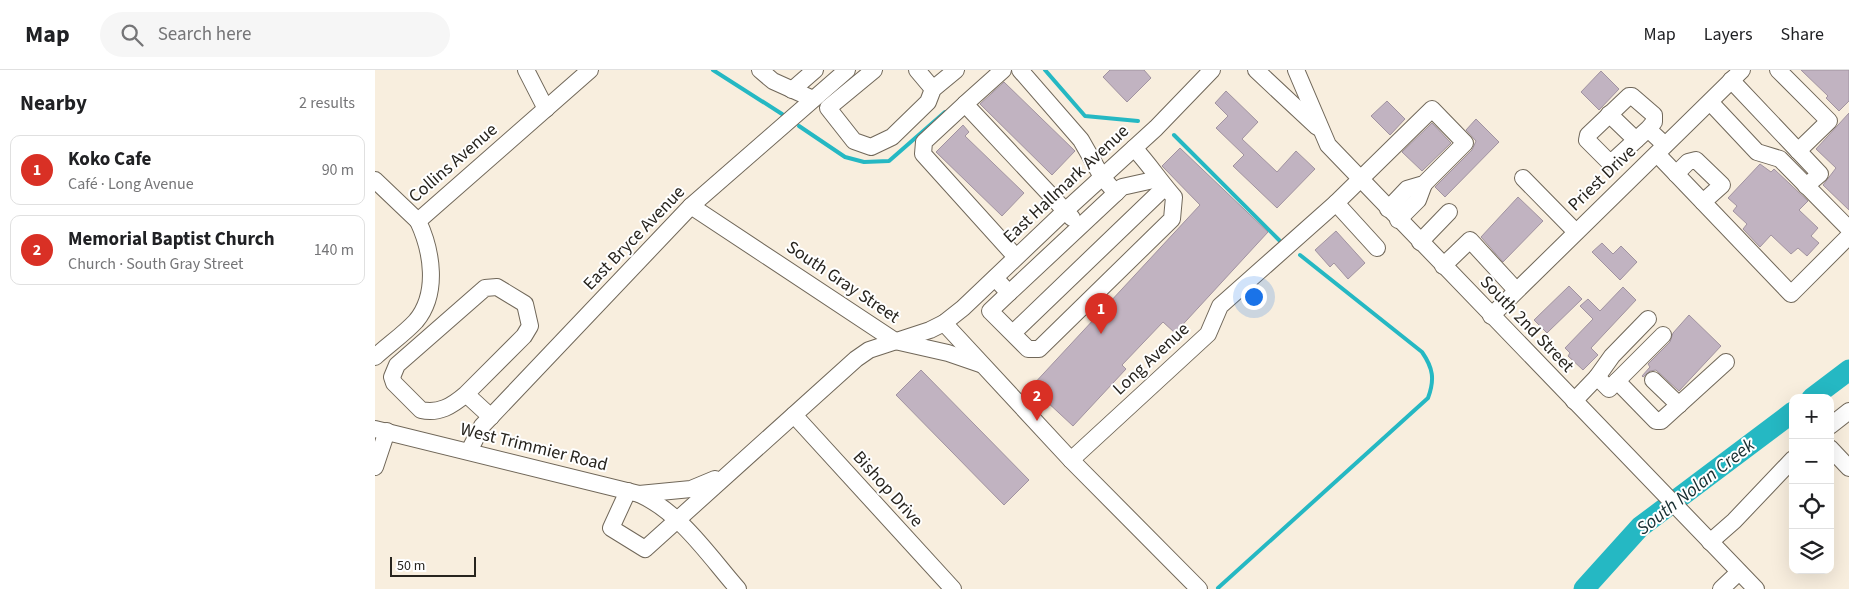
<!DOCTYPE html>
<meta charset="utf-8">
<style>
body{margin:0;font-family:"Source Sans 3",sans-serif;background:#f6f6f6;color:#202124}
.controls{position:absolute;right:15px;bottom:15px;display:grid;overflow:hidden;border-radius:10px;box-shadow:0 5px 20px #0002}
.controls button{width:45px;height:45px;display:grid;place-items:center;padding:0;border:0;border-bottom:1px solid #e0e0e0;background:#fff;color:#202124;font:25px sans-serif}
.scale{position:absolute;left:15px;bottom:12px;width:86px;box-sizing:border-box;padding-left:5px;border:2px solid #27241e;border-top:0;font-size:14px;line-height:18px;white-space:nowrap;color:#27241e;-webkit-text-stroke:4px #fff;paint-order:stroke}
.you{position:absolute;left:878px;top:226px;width:18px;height:18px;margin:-12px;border:4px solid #fff;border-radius:50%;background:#1a73e8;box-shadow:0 0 0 8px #1a73e833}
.badge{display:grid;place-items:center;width:32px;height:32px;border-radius:50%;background:#d93025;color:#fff;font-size:16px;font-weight:700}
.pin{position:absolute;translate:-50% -41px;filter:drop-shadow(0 1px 2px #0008)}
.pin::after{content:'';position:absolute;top:26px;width:18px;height:15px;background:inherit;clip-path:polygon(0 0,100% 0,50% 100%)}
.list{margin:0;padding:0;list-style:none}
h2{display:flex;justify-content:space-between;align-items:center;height:65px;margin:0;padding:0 20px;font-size:21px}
h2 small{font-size:16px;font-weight:400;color:#757577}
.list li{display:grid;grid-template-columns:32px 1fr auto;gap:15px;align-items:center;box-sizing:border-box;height:70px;margin:0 10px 10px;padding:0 10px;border:1px solid #e0e0e0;border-radius:10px}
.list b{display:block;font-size:19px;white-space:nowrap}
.list p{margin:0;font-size:16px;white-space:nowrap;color:#757577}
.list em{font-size:16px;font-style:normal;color:#757577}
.icon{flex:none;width:28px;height:28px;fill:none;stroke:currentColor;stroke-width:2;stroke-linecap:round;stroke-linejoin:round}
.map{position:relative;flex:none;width:1474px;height:519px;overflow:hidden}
header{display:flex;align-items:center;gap:30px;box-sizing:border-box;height:70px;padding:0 25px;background:#fff;border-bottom:1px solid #e0e0e0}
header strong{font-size:24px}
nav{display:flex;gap:28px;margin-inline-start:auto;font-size:18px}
.search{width:350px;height:45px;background:#f6f6f6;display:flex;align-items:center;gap:12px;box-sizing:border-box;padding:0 18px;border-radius:28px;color:#757577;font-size:19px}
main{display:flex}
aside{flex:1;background:#fff}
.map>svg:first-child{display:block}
</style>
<header>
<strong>Map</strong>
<div class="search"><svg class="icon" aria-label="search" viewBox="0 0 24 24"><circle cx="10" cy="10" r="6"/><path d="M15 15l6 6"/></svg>Search here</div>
<nav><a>Map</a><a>Layers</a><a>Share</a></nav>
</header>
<main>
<aside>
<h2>Nearby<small>2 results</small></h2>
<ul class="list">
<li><span class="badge">1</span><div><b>Koko Cafe</b><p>Café · Long Avenue</p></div><em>90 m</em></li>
<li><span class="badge">2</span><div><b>Memorial Baptist Church</b><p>Church · South Gray Street</p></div><em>140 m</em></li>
</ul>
</aside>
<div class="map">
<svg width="1474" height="519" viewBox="0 0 1474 519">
<rect width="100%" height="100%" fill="#f8eede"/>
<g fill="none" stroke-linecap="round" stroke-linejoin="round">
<g stroke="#25b8c3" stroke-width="4">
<polyline points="338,0 407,44"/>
<polyline points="670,0 710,46 763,51"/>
<polyline points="424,56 470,87 489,92 514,91 570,42"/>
<polyline points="799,65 904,170"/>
<path d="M843,518l210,-190c7,-19 5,-30 -6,-46l-122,-97"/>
</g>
<g stroke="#25b8c3" stroke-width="21">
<polyline points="1437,328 1474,300"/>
<polyline points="1209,519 1265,457 1418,342"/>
</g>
</g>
<g fill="#c1b3c1" stroke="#a193a0">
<polygon points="735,0 769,0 776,8 752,32 728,7"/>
<polygon points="1426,0 1474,0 1474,31 1464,41 1451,28 1453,26"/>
<polygon points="1226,1 1244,19 1224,40 1206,22"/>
<polygon points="629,12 700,81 677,105 605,34"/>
<polygon points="851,21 883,52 867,69 902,102 921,81 940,99 902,138 858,96 869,85 841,58 853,46 840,33"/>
<polygon points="1012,31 1030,49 1015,65 996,46"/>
<polygon points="1474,43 1474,140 1448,115 1461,98 1441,79"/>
<polygon points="1101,49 1124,72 1070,127 1060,117 1097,80 1101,71 1091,60"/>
<polygon points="1057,53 1076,73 1047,101 1027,82"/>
<polygon points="588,55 594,62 590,66 649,123 627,146 561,82"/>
<polygon points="805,78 893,162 800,263 788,252 747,295 751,299 698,356 656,317 825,135 787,96"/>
<polygon points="1385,94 1396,102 1399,99 1433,131 1424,140 1443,158 1436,166 1444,173 1432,186 1423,178 1416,184 1396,165 1385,177 1368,159 1372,154 1358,141 1362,136 1353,128"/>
<polygon points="1143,127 1168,151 1128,192 1106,167"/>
<polygon points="961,161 990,193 973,209 959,193 955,197 940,180"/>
<polygon points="1227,173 1238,184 1246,176 1262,192 1245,210 1217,182"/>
<polygon points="1194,216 1207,229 1172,263 1159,250"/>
<polygon points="1248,217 1261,230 1216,278 1223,285 1208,300 1193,286 1195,283 1190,278 1218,249 1205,236 1213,229 1225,241"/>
<polygon points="1314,245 1346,276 1304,321 1281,300 1275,301 1268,307 1267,306 1275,297 1273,294 1295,272 1298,263"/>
<polygon points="546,300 654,410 629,435 521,325"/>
</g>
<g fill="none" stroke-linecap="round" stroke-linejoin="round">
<g stroke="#706759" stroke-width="18">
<g id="minor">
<polyline points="151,0 171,39"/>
<polyline points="385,0 398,11 438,29"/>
<polyline points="499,0 453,38 479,71 496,77 517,67 553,32 558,19 581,0"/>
<polyline points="542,0 558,19"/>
<polyline points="628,0 590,34 697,148"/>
<polyline points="881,0 942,57"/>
<polyline points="921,0 953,75 1381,519"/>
<polyline points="1403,0 1454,51 1423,81"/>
<polyline points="1356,10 1445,104 1431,116"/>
<polyline points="417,20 440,0"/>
<polyline points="1335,32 1382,82 1405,89 1474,159"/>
<polyline points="590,34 549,72 548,84 641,187"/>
<polyline points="1234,44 1261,70"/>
<polyline points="1273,59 1237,92 1233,91 1212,70 1213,65 1254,26 1257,26 1279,45 1279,52 1273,59 1290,75"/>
<polyline points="1282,84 1416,224 1474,166"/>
<polyline points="1301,104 1313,92 1321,90 1347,115 1328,132"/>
<polyline points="1148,108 1201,162"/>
<polyline points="0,110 43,151"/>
<polyline points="741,123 747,117 783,109"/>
<polyline points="961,133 1002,178"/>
<polyline points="316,136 520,271 573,283 605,294"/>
<polyline points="1023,150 1043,130 1049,114"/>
<polyline points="1045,172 1074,142"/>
<polyline points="1068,196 1095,170 1141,220"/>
<path d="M620,208l14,15 -19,18 38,38h11l133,-130 2,-22c-15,-17 -25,-33 -40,-49"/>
<polyline points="634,223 741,123 727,107 706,70 645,0"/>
<polyline points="1116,246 1367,0"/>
<polyline points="569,253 696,390 824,519"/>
<polyline points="638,263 790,117"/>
<path d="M0,287c13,-12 29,-23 41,-36 23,-28 16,-70 2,-100l172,-151"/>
<polyline points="1222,307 1237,286 1273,249"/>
<polyline points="1278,310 1304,335"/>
<polyline points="1242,311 1288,265"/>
<path d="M91,324c-14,12 -27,20 -45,16l-27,-27 -2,-6 5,-12 88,-77 12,-1 28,17 5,22 -6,10 -58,58 25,23"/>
<polyline points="1199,331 1222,307 1234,319 1242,311 1281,351 1286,351 1351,292"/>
<polyline points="419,345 578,519"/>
<polyline points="1455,356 1474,341"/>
<path d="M0,359l264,65c42,19 70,62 99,95"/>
<polyline points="1455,378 1474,398"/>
<polyline points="94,381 107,356 316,136 472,0"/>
<polyline points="696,390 833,264 845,236 961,133 1057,39 1090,73 1049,114 1032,119 1013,139"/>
<polyline points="0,397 12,361"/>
<polyline points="253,421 236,458 270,479 481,289 494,280 555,260 569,253 588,238 690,141 781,58 837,0"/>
<polyline points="264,424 316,419 340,409"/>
<polyline points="1335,472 1359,451 1418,389"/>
<polyline points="1346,519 1364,502"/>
</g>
</g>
<use href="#minor" stroke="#fff" stroke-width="16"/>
</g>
<g text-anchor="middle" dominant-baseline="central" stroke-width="4" stroke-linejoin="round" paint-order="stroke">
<g font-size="18" fill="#27241e" stroke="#fff">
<text transform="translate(78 93) rotate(-41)">Collins Avenue</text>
<text transform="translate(1227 108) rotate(-44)">Priest Drive</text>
<text transform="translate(691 114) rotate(-43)">East Hallmark Avenue</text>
<text transform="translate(259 168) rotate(-46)">East Bryce Avenue</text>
<text transform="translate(468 212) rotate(34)">South Gray Street</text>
<text transform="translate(1152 254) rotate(46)">South 2nd Street</text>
<text transform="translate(776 289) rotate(-43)">Long Avenue</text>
<text transform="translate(159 377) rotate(14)">West Trimmier Road</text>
<text transform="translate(513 419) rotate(48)">Bishop Drive</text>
</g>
<g font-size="19" font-style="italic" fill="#172d30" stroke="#fff">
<text transform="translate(1321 417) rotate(-38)">South Nolan Creek</text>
</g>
</g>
</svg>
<div class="controls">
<button>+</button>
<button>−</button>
<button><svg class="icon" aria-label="locate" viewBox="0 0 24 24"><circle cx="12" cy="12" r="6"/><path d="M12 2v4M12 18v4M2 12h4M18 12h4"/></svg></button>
<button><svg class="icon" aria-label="layers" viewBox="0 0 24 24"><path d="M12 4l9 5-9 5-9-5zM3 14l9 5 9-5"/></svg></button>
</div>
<div class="scale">50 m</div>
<div class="you"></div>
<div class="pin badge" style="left:726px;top:264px">1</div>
<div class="pin badge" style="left:662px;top:351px">2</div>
</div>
</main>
